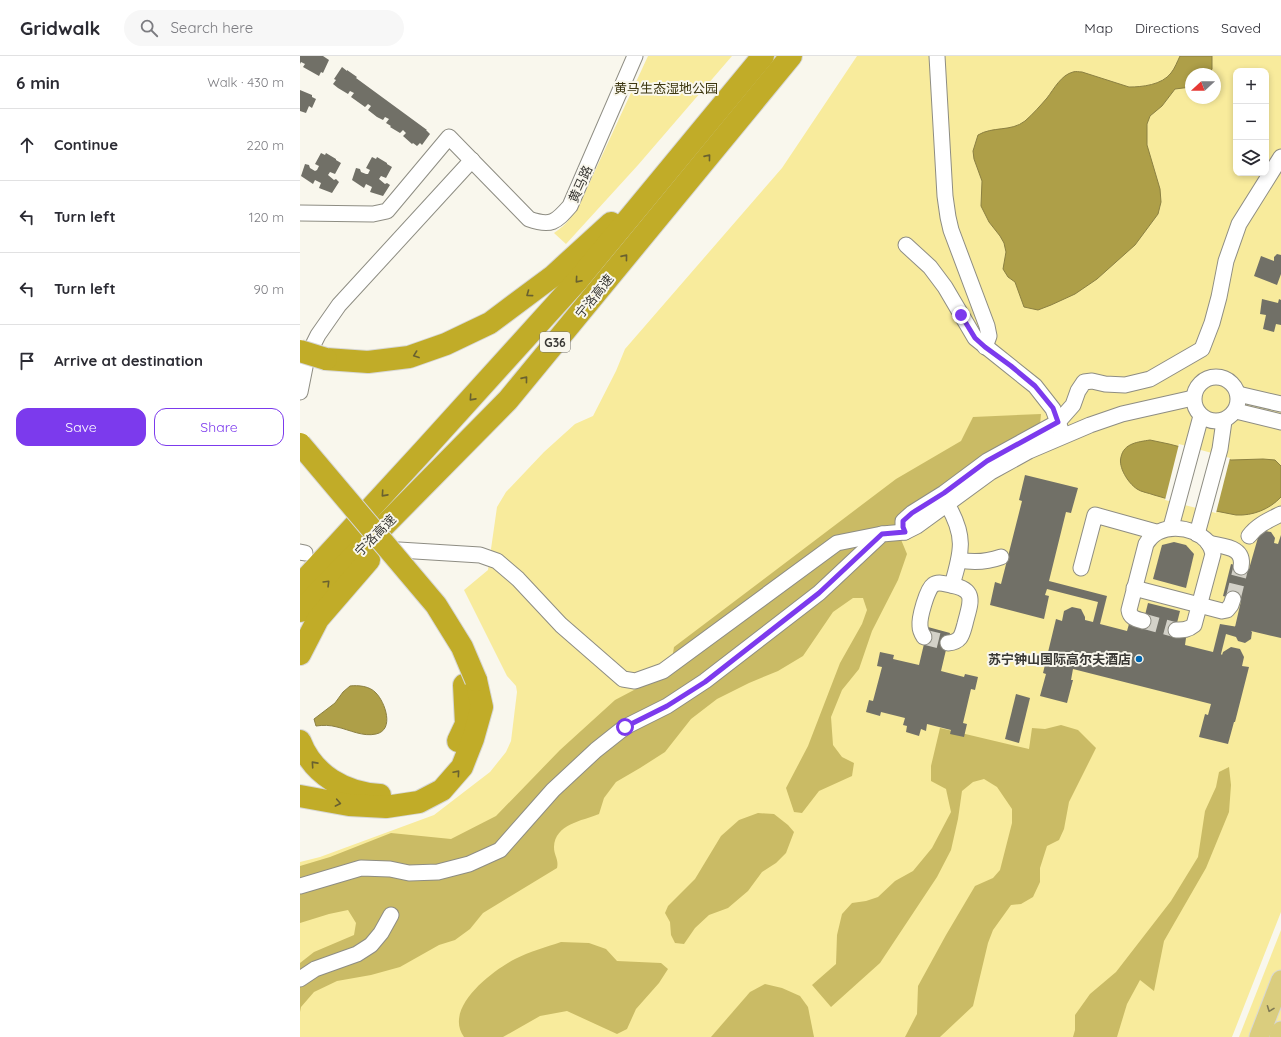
<!DOCTYPE html>
<meta charset="utf-8">
<style>
body{margin:0;font-family:Quicksand,"Noto Sans SC",sans-serif;background:#f7f7f7;color:#2b2b33}
.controls{position:absolute;right:12px;top:12px;display:grid;overflow:hidden;border-radius:8px;box-shadow:0 2px 6px #0003}
.controls button{width:36px;height:36px;display:grid;place-items:center;padding:0;border:0;border-bottom:1px solid #e1e1e2;background:#fff;color:#2b2b33;font:20px sans-serif}
.compass{position:absolute;left:885px;top:12px;width:36px;height:36px;border-radius:50%;background:#fff;box-shadow:0 2px 6px #0003;rotate:249deg}
.stop{position:absolute;width:12px;height:12px;margin:-9px;border:3px solid #7c3aed;border-radius:50%;background:#fff}
.stop.end{background:#7c3aed;border-color:#fff;box-shadow:0 1px 4px #0008}
.list{margin:0;padding:0;list-style:none}
h2{display:flex;justify-content:space-between;align-items:center;height:52px;margin:0;padding:0 16px;font-size:17px}
h2 small{font-size:13px;font-weight:400;color:#7c7c81}
.list li{display:grid;grid-template-columns:26px 1fr auto;gap:12px;align-items:center;box-sizing:border-box;height:72px;padding:0 16px;border-top:1px solid #e1e1e2}
.list b{display:block;font-size:15px;white-space:nowrap}
.list em{font-size:13px;font-style:normal;color:#7c7c81}
.actions{display:flex;gap:8px;padding:12px 16px}
.actions a{flex:1;padding:9px 0;border:1px solid #7c3aed;border-radius:12px;text-align:center;font-size:14px;color:#7c3aed}
.actions .main{background:#7c3aed;color:#fff}
.icon{flex:none;width:22px;height:22px;fill:none;stroke:currentColor;stroke-width:2;stroke-linecap:round;stroke-linejoin:round}
.map{position:relative;flex:none;width:981px;height:981px;overflow:hidden}
header{display:flex;align-items:center;gap:24px;box-sizing:border-box;height:56px;padding:0 20px;background:#fff;border-bottom:1px solid #e1e1e2}
header strong{font-size:19px}
nav{display:flex;gap:22px;margin-inline-start:auto;font-size:14px}
.search{width:280px;height:36px;background:#f7f7f7;display:flex;align-items:center;gap:10px;box-sizing:border-box;padding:0 14px;border-radius:22px;color:#7c7c81;font-size:15px}
main{display:flex}
aside{flex:1;background:#fff}
.map>svg:first-child{display:block}
</style>
<header>
<strong>Gridwalk</strong>
<div class="search"><svg class="icon" aria-label="search" viewBox="0 0 24 24"><circle cx="10" cy="10" r="6"/><path d="M15 15l6 6"/></svg>Search here</div>
<nav><a>Map</a><a>Directions</a><a>Saved</a></nav>
</header>
<main>
<aside>
<h2>6 min<small>Walk · 430 m</small></h2>
<ul class="list">
<li><svg class="icon" aria-label="ahead" viewBox="0 0 24 24"><path d="M12 20V5M6 11l6-6 6 6"/></svg><div><b>Continue</b></div><em>220 m</em></li>
<li><svg class="icon" aria-label="left" viewBox="0 0 24 24"><path d="M17 20v-9H6M10 6l-5 5 5 5"/></svg><div><b>Turn left</b></div><em>120 m</em></li>
<li><svg class="icon" aria-label="left" viewBox="0 0 24 24"><path d="M17 20v-9H6M10 6l-5 5 5 5"/></svg><div><b>Turn left</b></div><em>90 m</em></li>
<li><svg class="icon" aria-label="arrive" viewBox="0 0 24 24"><path d="M6 21V4h12l-3 4 3 4H6"/></svg><div><b>Arrive at destination</b></div></li>
</ul>
<div class="actions"><a class="main">Save</a><a>Share</a></div>
</aside>
<div class="map">
<svg width="981" height="981" viewBox="0 0 981 981">
<rect width="100%" height="100%" fill="#f9f7ed"/>
<g fill="#f8eb9c" fill-rule="evenodd">
<path d="M348,0h84l-94,109 -72,79 -12,-11c14,-9 20,-19 28,-34z"/>
<path d="M557,0h424v856l-49,125h-932v-175l20,-5 114,-42 56,-43 16,-20 5,-11 6,-49 -1,-6 -9,-10 -43,-86 24,-20 9,-63 9,-15 38,-40 31,-28 18,-8 23,-45 9,-22 157,-181zM936,15h30v102h-30zM891,18h24v24h-24z"/>
<polygon points="981,874 981,981 939,981"/>
</g>
<g fill="#cabb65">
<path d="M741,358l-1,11 -143,105 10,24 -9,26 -26,51 -13,38 -17,21 -11,27 2,28 9,12 12,6 -2,13 -33,15 -17,22 -8,-1 -8,-24 22,-42 32,-83 22,-39 5,-14 -4,-12h-10l-20,14 -30,44 -25,15 -29,12 -32,16 -26,20 -26,33 -25,16 -24,14 -12,16 -5,16c-17,7 -44,10 -45,33 0,9 5,12 3,21l-74,45 -13,16 -15,11 -16,5 -39,22 -29,8 -34,6 -23,11 -13,15 -1,5v-49l14,-11 40,-17 2,-12 -8,-13 -19,4 -29,9v-57l30,-9 61,-24 60,6 45,-23 64,-66 55,-50 55,-29 4,-24 222,-168 65,-38 12,-24z"/>
<polygon points="761,669 778,674 796,692 769,746 764,773 759,784 747,790 740,812 740,826 733,841 721,848 711,849 693,874 688,887 673,950 640,981 605,981 617,958 618,930 646,879 675,830 693,822 700,814 712,767 712,753 697,731 684,723 673,726 662,735 658,763 651,794 637,821 580,907 531,951 512,929 536,908 537,879 542,858 552,847 566,845 578,841 595,825 613,815 632,792 651,756 646,733 631,725 631,710 640,672 729,693 732,672 745,673"/>
<polygon points="929,711 931,729 929,756 906,812 864,885 854,935 840,924 827,948 817,981 773,981 775,974 775,959 790,938 816,916 871,845 898,801 905,755 916,731 919,716"/>
<polygon points="458,757 474,758 488,769 494,776 486,797 476,807 462,816 448,835 428,852 409,859 395,872 384,888 375,887 371,879 370,866 365,857 368,850 395,823 421,780 439,764"/>
<path d="M261,886l28,1 17,6 11,12 44,2 7,6 -9,14 -23,26 -9,20 -10,5 -50,-23 -27,5 -37,21h-39c-21,-29 28,-66 51,-78 14,-7 31,-12 46,-17z"/>
<polygon points="465,928 482,932 500,940 508,951 514,981 411,981 450,936"/>
</g>
<g fill="#ae9f48" stroke="#8b8042">
<path d="M880,0h32v13l-3,5h-18v13l-16,2 -13,17 -12,10 -3,8v21l13,44 1,13 -3,12 -23,31 -38,34 -22,15 -24,11 -13,5 -14,-3 -9,-25 -7,-5 -5,-8 3,-17 -2,-9 -4,-7 -11,-14 -8,-16 1,-25 -8,-22 -1,-8 5,-16c15,-9 33,-3 47,-14 8,-7 15,-15 22,-23 7,-9 14,-23 26,-26 3,-1 6,0 9,0l47,15c13,0 33,-2 42,-14 4,-5 6,-11 9,-17z"/>
<path d="M850,384l19,4 62,16 32,-1 12,1 6,6v31c-11,12 -28,19 -45,18 -28,-5 -55,-12 -82,-20 -5,-2 -13,-3 -17,-6 -9,-6 -19,-22 -16,-32 3,-14 17,-15 29,-17z"/>
<path d="M50,630c8,-1 20,0 26,7 9,9 19,37 0,41 -13,3 -26,-4 -39,-7 -7,-2 -14,-2 -21,-1l-2,-7 21,-16 8,-11z"/>
</g>
<polygon fill="#f9f7ed" points="879,388 930,402 916,457 865,444"/>
<g fill="#717067">
<polygon points="0,0 23,0 29,4 23,17 21,16 19,20 3,11 5,8 1,6 0,8"/>
<polygon points="42,11 47,15 47,14 57,21 56,22 127,74 126,74 130,78 122,89 120,87 117,90 113,87 112,88 103,80 106,77 103,74 100,77 90,71 91,70 86,67 89,63 85,61 83,64 77,61 68,54 71,50 68,48 65,51 51,41 54,37 50,35 48,38 38,32 33,28 36,24 34,23"/>
<polygon points="0,34 12,39 12,41 16,43 12,52 9,50 6,57 0,55"/>
<polygon points="21,97 25,99 26,97 36,103 36,104 41,107 35,118 30,116 28,119 34,124 36,123 39,126 32,137 19,132 21,127 15,124 13,128 1,120 5,108 9,109 10,112 15,115 17,114 19,110 15,108"/>
<polygon points="72,101 76,103 77,101 87,107 87,108 92,111 86,122 81,120 79,123 85,128 87,127 90,129 83,140 70,136 72,131 66,128 64,132 52,124 56,112 60,113 61,116 66,118 68,118 70,114 66,112"/>
<polygon points="977,198 981,199 981,218 977,229 954,220 961,200 974,205 974,201"/>
<polygon points="962,243 978,247 979,243 981,244 981,269 976,268 974,276 963,273 966,259 960,258"/>
<polygon points="725,419 778,432 771,457 766,456 749,525 807,540 800,568 827,575 829,568 842,571 848,547 880,555 874,579 886,582 885,589 913,596 920,568 938,571 935,571 941,545 923,540 931,508 949,513 959,478 965,475 971,476 975,482 974,487 978,488 981,479 981,582 951,575 952,576 951,583 945,587 938,585 936,581 926,578 921,598 922,599 923,596 931,591 940,593 944,601 942,610 949,611 935,666 934,666 928,688 899,681 905,658 908,659 911,648 773,613 771,624 773,624 767,647 740,640 746,618 743,617 756,563 762,565 764,555 772,551 781,553 785,561 785,564 793,566 798,546 747,533 745,539 749,540 744,563 690,549 695,526 701,528 722,445 719,444"/>
<polygon points="874,486 886,489 894,498 886,532 853,523 862,489"/>
<polygon points="628,571 650,577 641,615 664,621 665,618 678,621 675,634 671,633 663,667 667,668 664,681 650,678 651,674 627,668 626,675 621,673 619,680 606,676 607,670 603,669 605,662 581,656 580,660 566,656 569,644 573,645 582,611 577,610 580,596 594,599 593,603 619,609"/>
<polygon points="716,638 730,642 719,687 705,683"/>
</g>
<g fill="none" stroke-linecap="round" stroke-linejoin="round">
<g stroke="#d3d1c8" stroke-width="15" stroke-dasharray="15 8" stroke-linecap="butt">
<polyline points="933,543 941,511"/>
<polyline points="843,565 876,574"/>
<polyline points="624,581 648,587"/>
</g>
<g stroke="#8e8d83" stroke-width="17">
<g id="minor">
<polyline points="637,0 645,140 648,161 651,174 687,270 689,280 685,291"/>
<path d="M0,157l73,1 14,-3 62,-74 80,82c22,8 27,3 41,-13l65,-150"/>
<polyline points="606,189 630,211 645,231 675,282 735,330 753,353 761,374"/>
<circle cx="916" cy="343" r="22"/>
<polyline points="0,336 7,301 18,279 39,249 172,104"/>
<polyline points="938,338 981,348"/>
<polyline points="936,355 981,366"/>
<path d="M647,448c19,32 15,47 5,81"/>
<polyline points="871,471 901,360"/>
<polyline points="605,476 603,471 603,465 612,457 644,437 687,405 758,366 773,349 778,335 784,326 792,325 805,328 825,329 850,323 902,293 912,267 919,241 926,205 939,168 981,101"/>
<polyline points="897,478 920,393 924,365"/>
<path d="M949,480c8,-11 20,-16 32,-22"/>
<path d="M908,487c15,4 37,3 33,24"/>
<polyline points="99,494 180,499 197,505 218,523 261,569 323,623 335,625 363,615 537,487 582,478"/>
<polyline points="0,496 5,497"/>
<path d="M659,504c15,3 28,2 42,-3"/>
<polyline points="781,512 795,459 856,476"/>
<polyline points="834,532 922,555 927,554 931,549 933,543"/>
<path d="M843,565c-7,-2 -13,-3 -14,-11l17,-66c13,-22 46,-19 62,-2 2,3 4,8 5,12l-19,71c-6,5 -11,5 -18,5"/>
<path d="M624,581c-2,-3 -4,-7 -4,-11 -1,-8 7,-37 13,-41 5,-4 12,-1 18,0 27,5 19,18 14,39 -3,11 -4,18 -17,19"/>
<polyline points="0,830 61,812 90,813 109,817 138,816 169,808 200,794 253,734 296,694 325,671 367,650 405,625 519,537 582,478 605,476 617,470 691,416 729,395 790,369 822,358 893,342"/>
<polyline points="0,923 15,913 57,898 71,889 81,877 91,859"/>
</g>
</g>
<g stroke="#d7d7d6" stroke-width="21">
<g id="major">
<polyline points="959,981 981,924"/>
<polyline points="979,981 981,975"/>
</g>
</g>
<g stroke="#d7d7d6" stroke-width="24">
<g id="highway">
<polyline points="26,303 68,306 109,301 146,288 190,267 253,220 311,167"/>
<polyline points="0,529 125,393 278,224 463,0"/>
<polyline points="0,555 208,344 491,0"/>
<polyline points="0,598 18,563 69,504"/>
<path d="M0,685c13,34 45,52 80,54"/>
<polyline points="158,685 166,668 164,629"/>
<polyline points="0,740 49,749 86,751 119,746 142,734 162,711 173,683 182,651 176,624"/>
</g>
</g>
<use href="#minor" stroke="#fff" stroke-width="15"/>
<use href="#major" stroke="#dacd7e" stroke-width="19"/>
<use href="#highway" stroke="#c1ac28" stroke-width="22"/>
<g stroke="#d7d7d6" stroke-width="24" stroke-linecap="butt">
<g id="highway-bridge">
<polyline points="0,295 26,303"/>
<polyline points="0,388 136,549 162,591 176,624"/>
</g>
</g>
<use href="#highway-bridge" stroke="#c1ac28" stroke-width="22"/>
</g>
<defs><path id="oneway-chevron" d="M-2-3.5L2.5 0L-2 3.5" fill="none" stroke-width="1.6" stroke-linecap="round" stroke-linejoin="round"/></defs>
<g stroke="#696130">
<use href="#oneway-chevron" transform="translate(408 101) rotate(-51)"/>
<use href="#oneway-chevron" transform="translate(325 201) rotate(-51)"/>
<use href="#oneway-chevron" transform="translate(278 224) rotate(131)"/>
<use href="#oneway-chevron" transform="translate(229 238) rotate(144)"/>
<use href="#oneway-chevron" transform="translate(116 299) rotate(160)"/>
<use href="#oneway-chevron" transform="translate(225 323) rotate(-51)"/>
<use href="#oneway-chevron" transform="translate(172 342) rotate(132)"/>
<use href="#oneway-chevron" transform="translate(84 438) rotate(132)"/>
<use href="#oneway-chevron" transform="translate(27 527) rotate(-45)"/>
<use href="#oneway-chevron" transform="translate(14 708) rotate(-132)"/>
<use href="#oneway-chevron" transform="translate(157 717) rotate(-49)"/>
<use href="#oneway-chevron" transform="translate(38 747) rotate(11)"/>
</g>
<use stroke="#817b55" href="#oneway-chevron" transform="translate(970 953) rotate(111)"/>
<g fill="none" stroke-linecap="round" stroke-linejoin="round">
<polyline stroke="#7c3aed" stroke-width="5" points="325,671 367,650 405,626 519,537 582,478 605,476 603,471 603,465 612,457 644,437 687,405 758,366 753,352 735,330 711,310 685,291 675,282 661,259"/>
</g>
<circle fill="#0067b3" stroke="#f9f7ed" stroke-width="1.5" cx="839" cy="603" r="4"/>
<g text-anchor="middle" dominant-baseline="central" stroke-width="4" stroke-linejoin="round" paint-order="stroke">
<rect fill="#f9f7ed" stroke="#73716c" stroke-width="1" x="240" y="276" width="30" height="20" rx="3"/>
<g font-size="12" font-weight="bold" fill="#393834">
<text x="255" y="286">G36</text>
</g>
<g font-size="13" fill="#3d3711" stroke="#f9f7ed">
<text x="366" y="32">黄马生态湿地公园</text>
</g>
<g font-size="13" fill="#393834" stroke="#f9f7ed">
<text transform="translate(280 128) rotate(-66)">黄马路</text>
<text transform="translate(294 240) rotate(-51)">宁洛高速</text>
<text transform="translate(75 479) rotate(-45)">宁洛高速</text>
</g>
<g font-size="13" font-weight="bold" fill="#393834" stroke="#f9f7ed" text-anchor="end">
<text x="831" y="603">苏宁钟山国际高尔夫酒店</text>
</g>
</g>
</svg>
<div class="controls">
<button>+</button>
<button>−</button>
<button><svg class="icon" aria-label="layers" viewBox="0 0 24 24"><path d="M12 4l9 5-9 5-9-5zM3 14l9 5 9-5"/></svg></button>
</div>
<svg class="compass" viewBox="-18 -18 36 36"><path d="M0-13l5 13h-10z" fill="#e53935"/><path d="M0 13l5-13h-10z" fill="#7c7c81"/></svg>
<div class="stop" style="left:325px;top:671px"></div>
<div class="stop end" style="left:661px;top:259px"></div>
</div>
</main>
